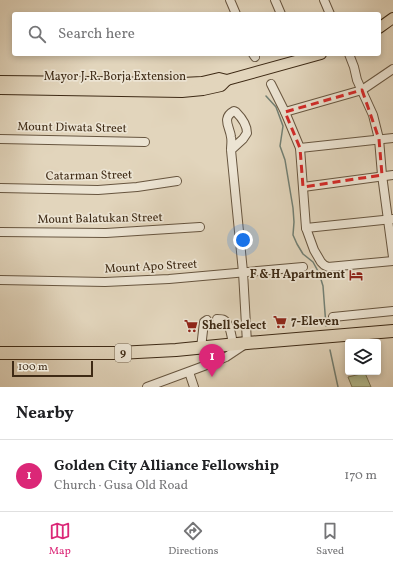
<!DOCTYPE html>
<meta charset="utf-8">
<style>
body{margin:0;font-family:Vollkorn,serif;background:#f2f2f2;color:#202124}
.controls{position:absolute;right:12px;bottom:12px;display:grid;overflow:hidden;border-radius:4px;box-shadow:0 2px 6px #0003}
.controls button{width:36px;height:36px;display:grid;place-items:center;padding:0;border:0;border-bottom:1px solid #e0e0e0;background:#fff;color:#202124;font:20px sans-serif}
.scale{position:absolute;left:12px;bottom:10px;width:81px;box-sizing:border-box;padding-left:4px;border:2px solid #3e2a15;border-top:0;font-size:11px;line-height:14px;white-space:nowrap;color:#3e2a15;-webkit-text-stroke:3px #ece4d3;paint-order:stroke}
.you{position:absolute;left:243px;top:240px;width:14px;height:14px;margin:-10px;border:3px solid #fff;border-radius:50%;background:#1a73e8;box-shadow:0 0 0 6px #1a73e833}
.badge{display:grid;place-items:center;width:26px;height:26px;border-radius:50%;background:#db2777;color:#fff;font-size:13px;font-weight:700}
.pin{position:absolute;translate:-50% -33px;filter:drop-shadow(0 1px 2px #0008)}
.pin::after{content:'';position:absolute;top:21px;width:14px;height:12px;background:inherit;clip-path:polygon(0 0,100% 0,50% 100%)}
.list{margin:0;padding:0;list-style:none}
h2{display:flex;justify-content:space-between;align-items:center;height:52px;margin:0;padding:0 16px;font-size:17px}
h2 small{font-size:13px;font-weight:400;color:#757577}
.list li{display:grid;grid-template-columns:26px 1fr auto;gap:12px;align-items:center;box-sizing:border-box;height:72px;padding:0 16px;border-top:1px solid #e0e0e0}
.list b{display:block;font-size:15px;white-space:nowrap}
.list p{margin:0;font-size:13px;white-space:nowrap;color:#757577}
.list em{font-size:13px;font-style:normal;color:#757577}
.icon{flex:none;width:22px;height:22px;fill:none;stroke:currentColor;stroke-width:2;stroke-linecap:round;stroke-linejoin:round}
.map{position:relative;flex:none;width:393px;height:387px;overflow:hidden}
.search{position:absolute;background:#fff;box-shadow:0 2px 6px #0003;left:12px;right:12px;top:12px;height:44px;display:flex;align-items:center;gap:10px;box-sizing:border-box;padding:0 14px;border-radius:4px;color:#757577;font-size:15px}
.sheet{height:124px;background:#fff}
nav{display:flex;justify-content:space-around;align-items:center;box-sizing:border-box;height:56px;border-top:1px solid #e0e0e0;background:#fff;font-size:11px;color:#757577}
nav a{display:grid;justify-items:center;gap:2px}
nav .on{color:#db2777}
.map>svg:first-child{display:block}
</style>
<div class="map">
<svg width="393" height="387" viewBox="0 0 393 387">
<rect width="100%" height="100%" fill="#e2d5bc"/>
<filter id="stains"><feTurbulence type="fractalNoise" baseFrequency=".005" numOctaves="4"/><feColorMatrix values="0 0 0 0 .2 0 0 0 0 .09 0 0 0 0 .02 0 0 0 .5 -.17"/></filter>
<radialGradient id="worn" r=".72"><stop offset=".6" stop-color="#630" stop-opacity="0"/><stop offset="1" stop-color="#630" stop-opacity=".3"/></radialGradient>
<polygon fill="#b4bd8f" stroke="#797452" points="365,373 371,387 352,387 348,377"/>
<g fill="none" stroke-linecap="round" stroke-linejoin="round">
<g stroke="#727f73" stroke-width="1.5">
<polyline points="266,96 276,107 283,126 280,146 285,160 293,208 294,222 293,235 297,244 303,254 313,262 319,273 323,286 326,326"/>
<polyline points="330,350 338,387"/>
</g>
<g stroke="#67553f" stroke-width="10">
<g id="minor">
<polyline points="230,0 236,14"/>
<polyline points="275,0 281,14"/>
<polyline points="324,0 330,14"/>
<polyline points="253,54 255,57"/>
<polyline points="349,54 354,67 357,80 373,115 379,139 382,175 393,257"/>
<polyline points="271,84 285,112 300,148 306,228 314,250 321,262 324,265 328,267 393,261"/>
<polyline points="285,112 362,90 393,69"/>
<polyline points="0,139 145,142"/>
<polyline points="300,148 393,138"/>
<polyline points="303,187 393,175"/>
<polyline points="0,188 98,190 137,187 177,181"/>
<polyline points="306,228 393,219"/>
<polyline points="0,232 106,233 200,227"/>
<polyline points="0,280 105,282 169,279 303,267"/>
<polyline points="333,317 393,311"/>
<path d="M217,319c1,0 5,0 7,1 6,3 8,18 9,25"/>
<polyline points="201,348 204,322 207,320"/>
<polyline points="189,372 194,387"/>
<path d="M147,387l65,-24 14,-6 21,-14 -4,-71 -12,-122c0,-5 1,-9 0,-13 -1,-10 -10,-19 3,-26l2,1c5,5 11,13 11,21l-4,6 -12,11"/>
</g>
</g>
<g stroke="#3e2a15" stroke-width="12">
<g id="major">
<polyline points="379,28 393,18"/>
<polyline points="0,81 182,83 202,82 219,78 227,80 321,54"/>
<polyline points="0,89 182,92 203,90 221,86 227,80"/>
</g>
</g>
<g stroke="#3e2a15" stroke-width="14">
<polyline id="highway" points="0,353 118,353 176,350 247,343 393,331"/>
</g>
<use href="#minor" stroke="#ece4d3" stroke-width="8"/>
<use href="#major" stroke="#e2d5bc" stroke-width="10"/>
<use href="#highway" stroke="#e2d5bc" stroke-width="12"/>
</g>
<path fill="none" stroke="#d62828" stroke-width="3" stroke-dasharray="8 5" stroke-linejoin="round" d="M362,90l17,49 3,36 -79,12 -3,-39 -15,-36z"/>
<defs>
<g id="hotel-bare" transform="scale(1.08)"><path d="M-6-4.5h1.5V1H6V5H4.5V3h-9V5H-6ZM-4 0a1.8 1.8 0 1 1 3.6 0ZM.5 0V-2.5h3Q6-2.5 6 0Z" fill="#8f2418" stroke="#ece4d3" stroke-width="2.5" paint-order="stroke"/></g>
<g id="supermarket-bare" transform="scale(1.08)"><path d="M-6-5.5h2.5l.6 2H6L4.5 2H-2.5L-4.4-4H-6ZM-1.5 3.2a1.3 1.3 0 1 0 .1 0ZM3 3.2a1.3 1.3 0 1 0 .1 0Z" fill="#8f2418" stroke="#ece4d3" stroke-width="2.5" paint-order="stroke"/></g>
</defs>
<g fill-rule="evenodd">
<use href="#hotel-bare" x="356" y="275"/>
<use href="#supermarket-bare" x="280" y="322"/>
<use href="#supermarket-bare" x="191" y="326"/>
</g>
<g text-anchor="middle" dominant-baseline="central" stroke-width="3.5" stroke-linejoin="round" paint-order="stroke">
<rect fill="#ece4d3" stroke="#72624e" stroke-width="1" x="115" y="344" width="16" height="18" rx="3"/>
<g font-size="11" font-weight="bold" fill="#3e2a15">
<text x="123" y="353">9</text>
</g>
<g font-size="12" fill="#3e2a15" stroke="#ece4d3">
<text x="115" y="77">Mayor J. R. Borja Extension</text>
<text transform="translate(72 128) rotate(1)">Mount Diwata Street</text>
<text transform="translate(89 176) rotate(-1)">Catarman Street</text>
<text transform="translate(100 219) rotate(-1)">Mount Balatukan Street</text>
<text transform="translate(151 267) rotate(-3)">Mount Apo Street</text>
</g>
<g font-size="12" font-weight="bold" fill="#3e2a15" stroke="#ece4d3" text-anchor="start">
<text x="345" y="275" text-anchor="end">F &amp; H Apartment</text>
<text x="291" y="322">7-Eleven</text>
<text x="202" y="326">Shell Select</text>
</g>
</g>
<rect width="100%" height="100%" filter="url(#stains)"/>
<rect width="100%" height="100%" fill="url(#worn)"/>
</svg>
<div class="controls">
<button><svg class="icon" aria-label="layers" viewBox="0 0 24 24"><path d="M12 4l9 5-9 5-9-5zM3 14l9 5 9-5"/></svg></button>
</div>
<div class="scale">100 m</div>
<div class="you"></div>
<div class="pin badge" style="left:212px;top:377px">1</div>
<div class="search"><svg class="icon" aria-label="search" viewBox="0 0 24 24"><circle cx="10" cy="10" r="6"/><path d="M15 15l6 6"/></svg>Search here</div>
</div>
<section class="sheet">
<h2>Nearby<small></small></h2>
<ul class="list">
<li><span class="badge">1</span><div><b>Golden City Alliance Fellowship</b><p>Church · Gusa Old Road</p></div><em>170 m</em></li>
</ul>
</section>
<nav>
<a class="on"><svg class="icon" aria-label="map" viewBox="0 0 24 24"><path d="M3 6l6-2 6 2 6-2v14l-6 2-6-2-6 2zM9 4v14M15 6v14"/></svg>Map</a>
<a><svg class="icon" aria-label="directions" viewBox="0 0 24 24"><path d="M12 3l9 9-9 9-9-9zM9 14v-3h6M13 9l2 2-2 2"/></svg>Directions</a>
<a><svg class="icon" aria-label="saved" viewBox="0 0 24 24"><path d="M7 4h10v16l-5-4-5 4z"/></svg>Saved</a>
</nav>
